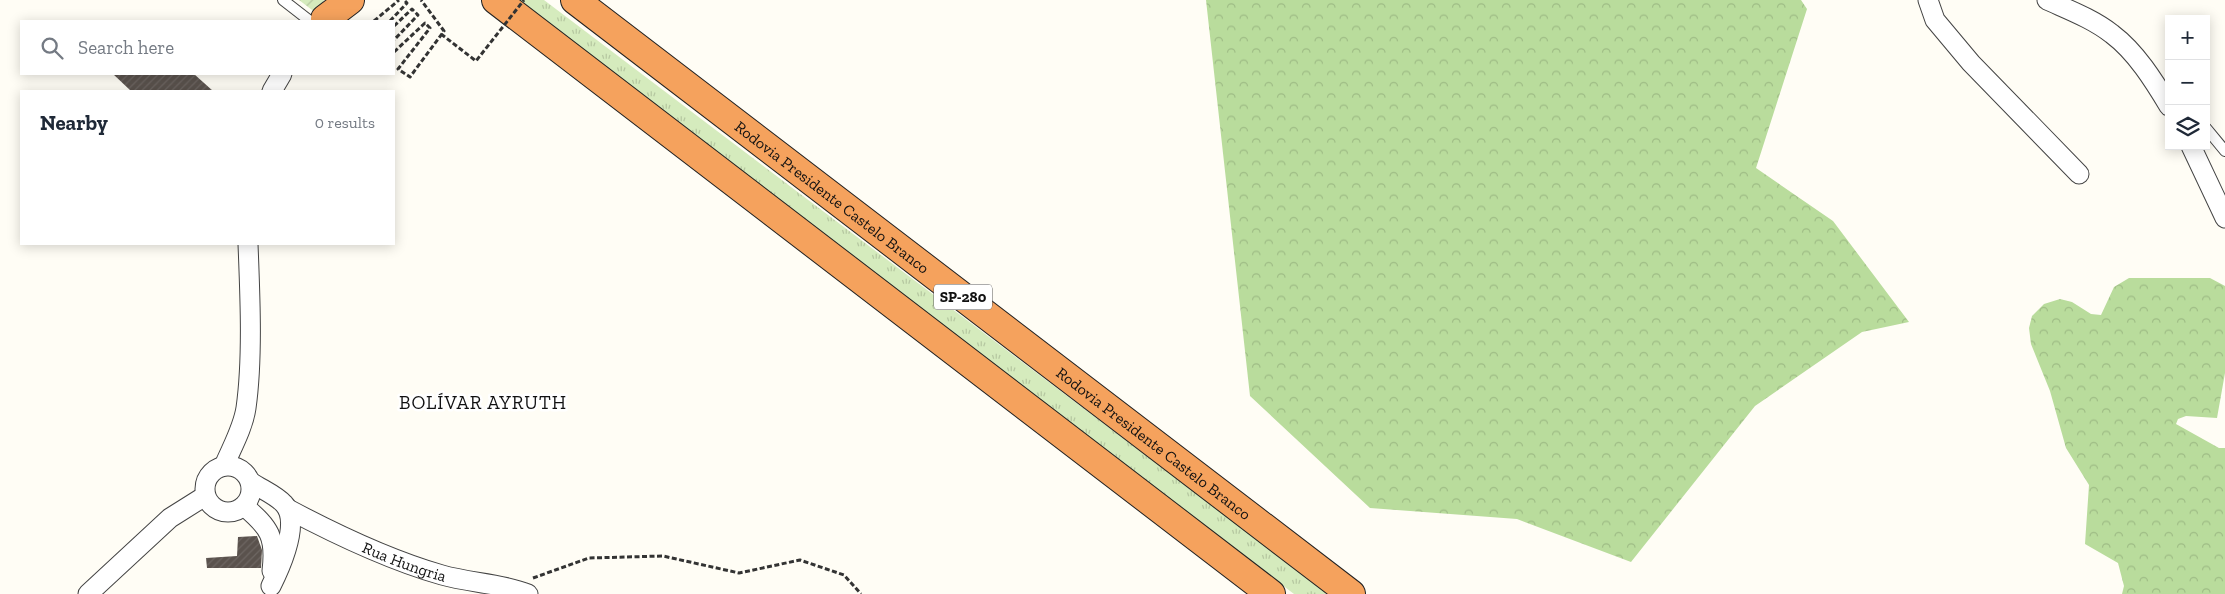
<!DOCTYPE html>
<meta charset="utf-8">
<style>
body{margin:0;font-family:"Zilla Slab",serif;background:#f6f6f7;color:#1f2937}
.controls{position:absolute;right:15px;top:15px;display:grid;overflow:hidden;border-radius:0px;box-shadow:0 2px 12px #0003}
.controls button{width:45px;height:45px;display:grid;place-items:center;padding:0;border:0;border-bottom:1px solid #e0e1e3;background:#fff;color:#1f2937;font:25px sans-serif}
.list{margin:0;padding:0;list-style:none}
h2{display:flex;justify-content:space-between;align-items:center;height:65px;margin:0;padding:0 20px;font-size:21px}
h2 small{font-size:16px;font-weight:400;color:#747a83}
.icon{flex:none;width:28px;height:28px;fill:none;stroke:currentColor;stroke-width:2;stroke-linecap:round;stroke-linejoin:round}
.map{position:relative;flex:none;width:2225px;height:594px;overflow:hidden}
.search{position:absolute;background:#fff;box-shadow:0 2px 12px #0003;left:20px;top:20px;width:375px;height:55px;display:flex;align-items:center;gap:12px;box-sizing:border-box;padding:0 18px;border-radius:0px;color:#747a83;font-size:19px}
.panel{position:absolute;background:#fff;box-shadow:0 2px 12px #0003;left:20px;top:90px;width:375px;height:155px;border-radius:0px}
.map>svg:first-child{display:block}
</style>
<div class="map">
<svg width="2225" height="594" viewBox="0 0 2225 594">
<defs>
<pattern id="grass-tufts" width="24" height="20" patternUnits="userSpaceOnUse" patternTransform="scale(1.25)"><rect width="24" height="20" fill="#d5ebbd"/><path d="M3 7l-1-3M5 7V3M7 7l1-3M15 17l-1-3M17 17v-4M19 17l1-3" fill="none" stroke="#b6c8a1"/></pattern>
<pattern id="forest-crowns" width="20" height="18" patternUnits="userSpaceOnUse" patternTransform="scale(1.25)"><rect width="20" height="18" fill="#b9dc9c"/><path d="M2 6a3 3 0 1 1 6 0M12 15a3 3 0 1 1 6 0" fill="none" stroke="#9ebc85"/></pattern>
<pattern id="garden-furrows" width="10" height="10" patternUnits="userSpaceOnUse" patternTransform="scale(1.25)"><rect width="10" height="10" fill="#d5ebbd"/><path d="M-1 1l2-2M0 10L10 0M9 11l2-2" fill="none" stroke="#b6c8a1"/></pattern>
<pattern id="building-hatch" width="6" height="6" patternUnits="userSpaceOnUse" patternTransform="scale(1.25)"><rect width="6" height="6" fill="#5a524d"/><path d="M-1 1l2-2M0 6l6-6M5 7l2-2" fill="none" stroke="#6d6662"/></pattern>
</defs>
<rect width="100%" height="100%" fill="#fffdf5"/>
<polygon fill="url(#grass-tufts)" points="514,0 544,0 1329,594 1294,594"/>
<g fill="url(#forest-crowns)">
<polygon points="1206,0 1801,0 1807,9 1756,168 1833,221 1909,322 1862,332 1755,406 1631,562 1517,519 1370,508 1250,396"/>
<polygon points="2129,278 2210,278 2225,286 2225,373 2217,418 2186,416 2178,419 2176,424 2219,448 2225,448 2225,594 2122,594 2124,586 2118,563 2085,544 2089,485 2066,448 2050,391 2031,344 2029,328 2032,316 2044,304 2060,299 2072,302 2091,314 2101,315 2114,287"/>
</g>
<polygon fill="url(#garden-furrows)" points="299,0 324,0 316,13"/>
<g fill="url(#building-hatch)">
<polygon points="113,74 194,74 213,91 131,91"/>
<polygon points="257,536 262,550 261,568 207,568 206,558 237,556 238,537"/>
</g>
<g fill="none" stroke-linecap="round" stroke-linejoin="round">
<g stroke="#444" stroke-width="12">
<g id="service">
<polyline points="283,0 310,21"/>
<polyline points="2206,128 2225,151"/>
</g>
</g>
<g stroke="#444" stroke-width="21">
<g id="minor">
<polyline points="1928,0 1935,20 1971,63 2079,174"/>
<path d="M2047,0c22,10 46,19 65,34 24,18 42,47 57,72"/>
<polyline points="272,91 282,74"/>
<polyline points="2191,146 2225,218"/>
<circle cx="228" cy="489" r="23"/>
<path d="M224,466c8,-19 19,-38 22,-58 7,-50 4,-113 2,-164"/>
<path d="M251,482c10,7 25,13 33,22 17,18 -4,64 -13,82"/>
<path d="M244,506c26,22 32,31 28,65"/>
<path id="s1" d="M288,509c49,26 101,51 154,66 28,8 59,8 86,19"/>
<polyline points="88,594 170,518 205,496"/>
</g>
</g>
<g stroke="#222" stroke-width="30">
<g id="motorway">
<polyline points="496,0 1271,594"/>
<path id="s2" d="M575,0l776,594"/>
<polyline points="325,19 350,0"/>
</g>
</g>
<g stroke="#333" stroke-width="3" stroke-dasharray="5 2.5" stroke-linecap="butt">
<polyline points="374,21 399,0"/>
<polyline points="390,21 407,3 404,0"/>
<polyline points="394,26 412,9 418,15 394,40"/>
<polyline points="394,52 425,23 430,28 398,69 410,77 444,31 421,0"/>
<polyline points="533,578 589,558 663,556 739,573 800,560 844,575 861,594"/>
</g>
<use href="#service" stroke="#fff" stroke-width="10"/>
<use href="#minor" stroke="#fff" stroke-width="19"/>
<use href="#motorway" stroke="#f5a25d" stroke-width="28"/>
<polyline stroke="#333" stroke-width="3" stroke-dasharray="5 2.5" stroke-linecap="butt" points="441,34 476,61 524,0"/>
</g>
<g text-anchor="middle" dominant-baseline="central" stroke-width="5" stroke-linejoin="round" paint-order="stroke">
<rect fill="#fff" stroke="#585858" stroke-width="1" x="934" y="284.5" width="58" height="25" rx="4"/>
<g font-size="15" font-weight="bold" fill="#111">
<text x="963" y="297">SP-280</text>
</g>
<g font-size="16" fill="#111" stroke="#fff">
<text stroke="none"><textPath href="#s2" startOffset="324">Rodovia Presidente Castelo Branco</textPath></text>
<text stroke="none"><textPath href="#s2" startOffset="729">Rodovia Presidente Castelo Branco</textPath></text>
<text stroke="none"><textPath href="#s1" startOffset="128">Rua Hungria</textPath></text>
</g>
<g font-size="19" letter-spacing="1" fill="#111" stroke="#fff">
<text x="483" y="402">BOLÍVAR AYRUTH</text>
</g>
</g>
</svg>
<div class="controls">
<button>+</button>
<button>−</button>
<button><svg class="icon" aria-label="layers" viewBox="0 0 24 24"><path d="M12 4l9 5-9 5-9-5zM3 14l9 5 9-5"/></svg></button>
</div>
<div class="search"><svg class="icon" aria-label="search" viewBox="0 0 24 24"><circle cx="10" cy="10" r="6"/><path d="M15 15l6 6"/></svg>Search here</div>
<section class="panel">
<h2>Nearby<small>0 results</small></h2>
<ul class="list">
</ul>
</section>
</div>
